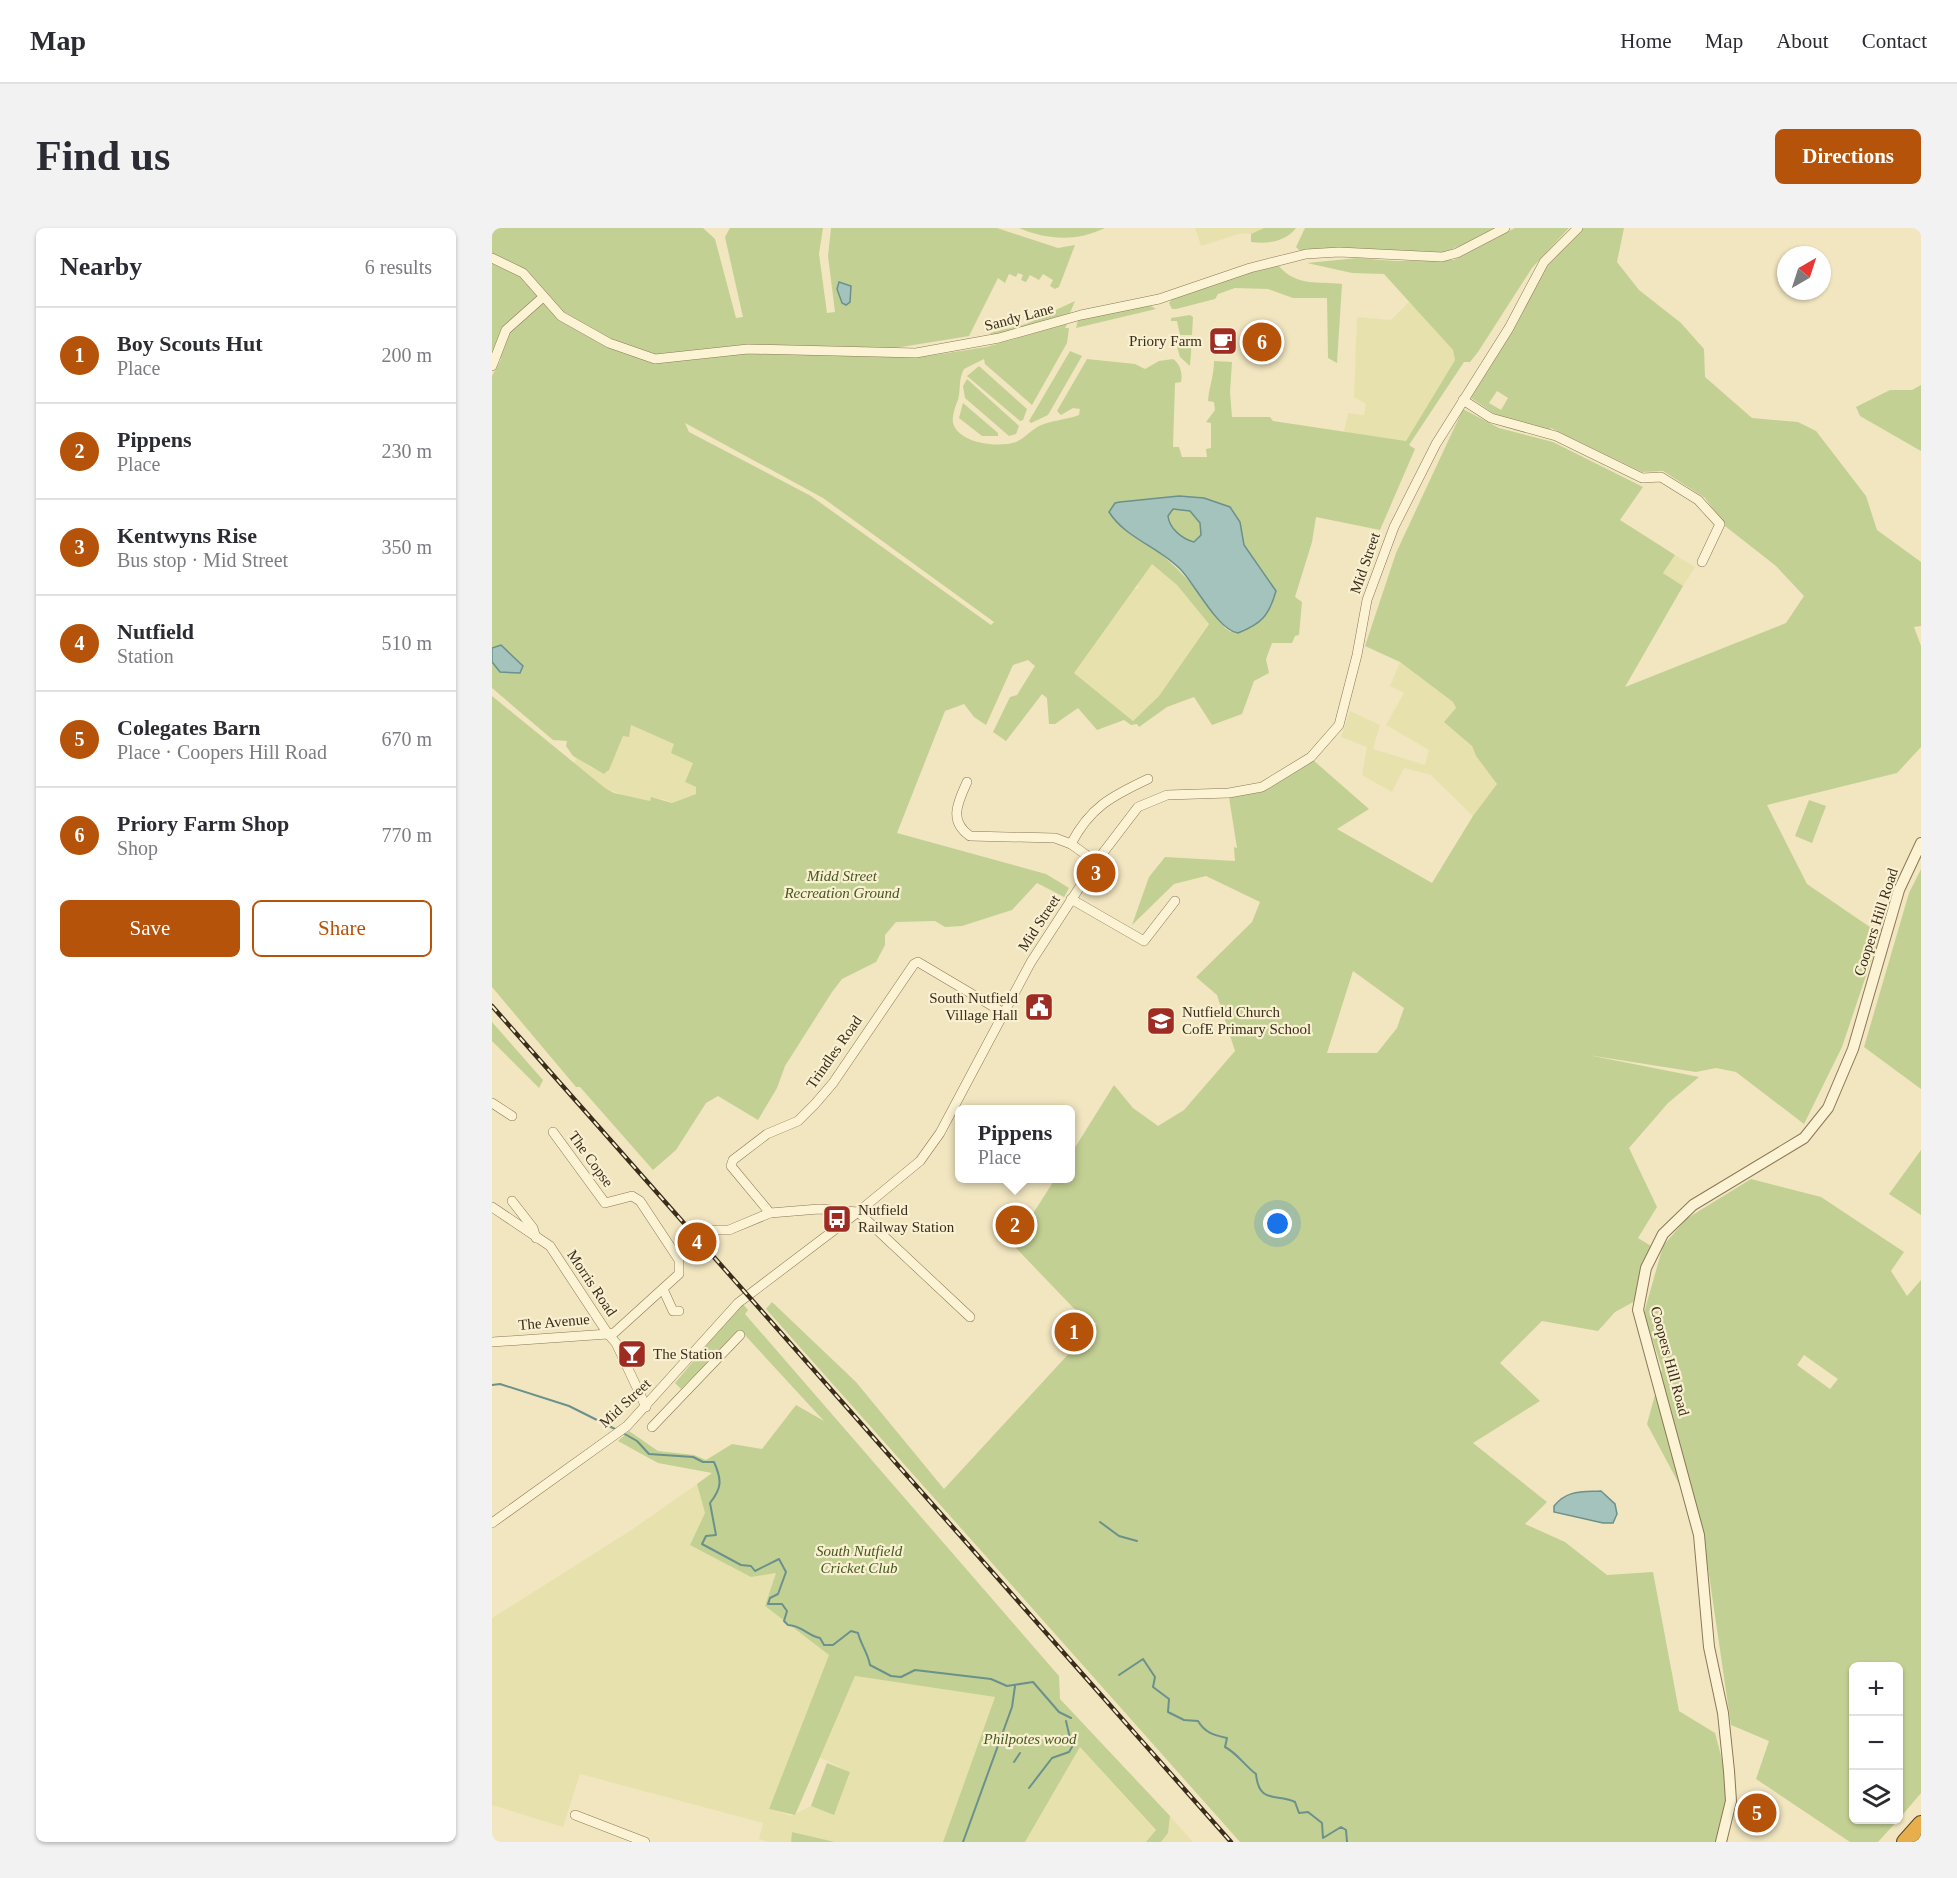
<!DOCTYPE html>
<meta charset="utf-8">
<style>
body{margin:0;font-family:"Times New Roman",serif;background:#f2f2f3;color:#2b2b33}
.controls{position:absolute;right:18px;bottom:18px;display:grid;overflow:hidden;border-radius:9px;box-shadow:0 2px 4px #0004}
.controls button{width:54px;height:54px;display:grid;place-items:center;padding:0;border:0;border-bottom:2px solid #e1e1e2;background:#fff;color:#2b2b33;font:30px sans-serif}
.compass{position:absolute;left:1285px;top:18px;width:54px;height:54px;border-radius:50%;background:#fff;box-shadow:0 2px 4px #0004;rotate:39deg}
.you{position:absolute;left:786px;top:996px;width:21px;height:21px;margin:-15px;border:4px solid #fff;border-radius:50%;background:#1a73e8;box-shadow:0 0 0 9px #1a73e833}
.badge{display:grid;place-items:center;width:39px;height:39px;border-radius:50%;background:#b45309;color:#fff;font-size:20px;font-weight:700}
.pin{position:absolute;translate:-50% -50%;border:3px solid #fff;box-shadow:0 2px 6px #0006}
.popup{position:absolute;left:463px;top:877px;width:120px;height:78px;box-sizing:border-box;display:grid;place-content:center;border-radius:9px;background:#fff;filter:drop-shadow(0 2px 4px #0005);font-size:20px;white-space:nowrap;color:#7c7c81}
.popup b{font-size:22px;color:#2b2b33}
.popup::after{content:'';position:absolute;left:50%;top:100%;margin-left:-12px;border:12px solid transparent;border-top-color:#fff}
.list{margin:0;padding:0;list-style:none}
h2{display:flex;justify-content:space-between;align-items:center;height:78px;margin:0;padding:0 24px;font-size:26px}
h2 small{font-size:20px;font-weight:400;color:#7c7c81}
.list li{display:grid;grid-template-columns:39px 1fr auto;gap:18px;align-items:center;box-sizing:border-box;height:96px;padding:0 24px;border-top:2px solid #e1e1e2}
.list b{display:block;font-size:22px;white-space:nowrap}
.list p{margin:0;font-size:20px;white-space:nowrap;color:#7c7c81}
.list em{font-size:20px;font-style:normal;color:#7c7c81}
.actions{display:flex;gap:12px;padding:18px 24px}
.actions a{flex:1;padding:14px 0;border:2px solid #b45309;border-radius:9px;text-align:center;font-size:21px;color:#b45309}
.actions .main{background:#b45309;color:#fff}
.icon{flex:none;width:33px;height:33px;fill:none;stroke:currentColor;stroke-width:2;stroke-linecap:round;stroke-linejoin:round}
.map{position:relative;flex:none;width:1429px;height:1614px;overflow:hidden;border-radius:9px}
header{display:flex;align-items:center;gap:36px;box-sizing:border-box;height:84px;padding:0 30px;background:#fff;border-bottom:2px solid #e1e1e2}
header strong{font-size:28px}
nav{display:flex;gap:33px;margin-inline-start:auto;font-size:21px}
.intro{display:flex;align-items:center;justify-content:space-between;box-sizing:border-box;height:144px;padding:0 36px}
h1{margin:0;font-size:42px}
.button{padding:15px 27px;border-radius:9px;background:#b45309;color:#fff;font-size:21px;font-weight:700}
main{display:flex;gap:36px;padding:0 36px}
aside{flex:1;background:#fff;border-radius:9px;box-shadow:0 2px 4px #0004}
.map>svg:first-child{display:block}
</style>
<header>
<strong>Map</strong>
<nav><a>Home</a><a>Map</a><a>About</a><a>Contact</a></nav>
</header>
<div class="intro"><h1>Find us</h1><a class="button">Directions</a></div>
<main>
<aside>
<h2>Nearby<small>6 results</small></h2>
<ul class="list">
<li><span class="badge">1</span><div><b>Boy Scouts Hut</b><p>Place</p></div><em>200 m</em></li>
<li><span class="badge">2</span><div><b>Pippens</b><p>Place</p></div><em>230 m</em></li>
<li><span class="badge">3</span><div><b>Kentwyns Rise</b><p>Bus stop · Mid Street</p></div><em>350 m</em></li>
<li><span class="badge">4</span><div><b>Nutfield</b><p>Station</p></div><em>510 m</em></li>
<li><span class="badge">5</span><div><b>Colegates Barn</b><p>Place · Coopers Hill Road</p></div><em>670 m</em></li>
<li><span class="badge">6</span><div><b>Priory Farm Shop</b><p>Shop</p></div><em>770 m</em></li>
</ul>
<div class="actions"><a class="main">Save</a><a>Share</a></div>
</aside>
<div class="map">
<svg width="1429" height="1614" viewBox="0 0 1429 1614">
<rect width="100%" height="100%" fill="#f1e6c0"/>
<g fill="#e7e2ad">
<polygon points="703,0 772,0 773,1 759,6 750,5 709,18"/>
<polygon points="918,73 961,122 963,132 914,213 852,204 856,185 872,187 874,176 862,169 865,89 899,92"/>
<polygon points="1183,327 1203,339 1191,358 1171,345"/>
<polygon points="660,335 685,357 717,395 667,468 641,493 581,445 642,361 647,360 645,356"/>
<polygon points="908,434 961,474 984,528 1005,556 981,588 939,547 912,540 900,564 870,547 875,519 849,509 858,483 888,497 881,521 933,537 937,522 894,497 912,465 898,458"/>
<polygon points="139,497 183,516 201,535 193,554 204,559 204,566 180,575 172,571 158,573 136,569 113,560 82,535 85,530 100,540 115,545 131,508 136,509"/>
<polygon points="205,1256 213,1285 285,1345 273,1378 337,1427 277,1581 299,1588 319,1578 342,1586 358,1544 327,1529 362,1448 503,1469 451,1614 343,1614 301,1604 299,1614 276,1614 267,1611 271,1595 88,1546 71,1599 0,1577 0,1390 138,1303"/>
<polygon points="588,1519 664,1603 654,1614 533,1614"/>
<polygon points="678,1588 701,1614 669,1614 676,1605"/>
</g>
<g fill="#c3d093" fill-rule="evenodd">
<path d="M0,0h211l12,11 21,79 7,-1 -18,-80 5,-9h93l-4,26 8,59 8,-1 -7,-56 3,-28h166l61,20 17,-3 -16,42 -4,2 -5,-3 3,-6 -10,-6 -4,6 -9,-5 -4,7 -5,-2 2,-5 -5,-2 -2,4 -7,-3 -4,9 -7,-5 -29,58 -74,12h-53l-1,7 87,1 58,-9 81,-23 -2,4h4l-2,15 -35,62 -47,-41 -1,-5 -20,10c-6,11 -3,21 -6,31 -3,7 -6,16 -5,23 6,21 46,25 63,19 9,-4 15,-12 23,-16 13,-6 27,-6 40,-11l1,-6 -7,-1 -12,7 -4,-4 30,-52 48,5 10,5 14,-8 14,-2c7,4 10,15 8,23l-6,1 -2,64h6l3,10h25l-1,-8 5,-1v-25l-5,-1 9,-12 -1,-8 -6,-1c1,-14 6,-25 6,-40l18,1 -2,30 2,25h38l3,4 133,20 49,-81 -2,-10 -69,-76 -32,-1 -45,-10 51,-5 36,3 60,-1 61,-32h54l-37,40 -54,84 -8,10h-6l-55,83 6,4 -35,81 -64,-13 -4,25 -17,55 7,5 -3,33 -4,1 -3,7h-20l-6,16 3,14 -15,8 -12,33 -30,11 -18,-28 -27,10 -28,20 -2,-3 -6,1 -7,-5 -27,10 -19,-22 -23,16h-6l-2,-26 -5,-4 -36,47 -13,-9 17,-35 7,-2 18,-29 -7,-6 -15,5 -27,60 -12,-8 -10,-13 -19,7 -48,122 149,41 23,14 -5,9 -27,-14 -25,27 -50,16 -17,1 -10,-6 -39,1 -11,13v10l-9,17 -34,17 -10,13 -47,74 -8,22 -19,32 -40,-24 -12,7 -30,47 -23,20 -73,-83h-4l-84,-100v-291l113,92 9,5 36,8 1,-4 21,6 24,-9v-7l-11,-5 8,-19 -22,-10 3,-9 -43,-19 -2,12 -6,-1 -14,34 -5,4 -31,-18 -7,-10 1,-5 -14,-1 -61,-52v-312l9,-17 -7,-5 -2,4zM193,195l138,75 171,124 -3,3 -180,-129 -122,-64zM687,268l25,2 36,24 4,23 9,16 -22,71 -6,-4c-28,-41 -53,-70 -96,-96l-9,-30zM660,336l25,21 32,39 -50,72 -26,25 -59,-48z"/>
<path d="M527,0h86c-29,14 -58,12 -86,0z"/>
<path d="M772,0h32c-11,14 -28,16 -45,14v-8z"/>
<polygon points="813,0 1004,0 989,10 952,24 807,22 804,19"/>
<path d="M1091,0h41l-7,34 22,28 42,33 23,26 1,28 47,41 46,4 18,9 50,65 11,34 44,32v64l-7,1 7,19v101l-24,26 -130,32 40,79 73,50 -38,113 -38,77 -68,-52 -20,-4 -20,4 -108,-17 111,22 -31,26 -39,45 28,59 -19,31 13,8 -8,17 -8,38 -20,11 -17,19 -56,-10 -42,42 40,38 -67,42 74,59 -22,22 40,18 42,33 46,-3 26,139 36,22 18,68 -9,41h-484l-474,-533 6,-7 84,80 88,107 153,-166 -10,-1 -74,-77 42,-66 15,-1 1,-24 43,-69 19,23 25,18 26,-16 51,-59 -18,-56 -21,-18 56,-55 8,-20 -54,-26 -32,8 -42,41 17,-48 16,-20 70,4 -1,-14 3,1 -8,-51 84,-37 56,49 -32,20 95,54 41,-67 24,-32 -21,-28 -4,-10 -28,-24 12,-14 -3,-6 -53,-40 -35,-16 31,-93 67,-144 36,19 54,14 90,45 -23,33 55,35 -12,18 20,13 -58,101 161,-64 18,-27 -28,-30 -51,-40 -20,-28 -42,-27 -21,1 -91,-44 -3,3 -49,-14 -28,-19 78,-138zM1005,163l11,7 -7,12 -12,-7zM861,743l51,37 -7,20 -20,25h-50z"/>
<path d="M786,37c18,22 40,16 64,19l-5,79 -9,-5 -1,-60h-34l-25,-9 -33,-1 -17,6 -3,5 -39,10h-4l-3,-6 4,-5 75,-26z"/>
<polygon points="583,73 578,85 501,108 498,105 534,96"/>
<polygon points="657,77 664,81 584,100 586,92"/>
<polygon points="698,87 701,89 700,107 688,107 685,93 679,93 679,90"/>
<polygon points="683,111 700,111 698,138 688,129"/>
<polygon points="578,123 590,128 556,187 539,195 537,193"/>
<polygon points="487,138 535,181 531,192 528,193 475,148"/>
<polygon points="475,151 527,198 524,206 517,208 473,170 471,158"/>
<polygon points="1429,157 1429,223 1368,188 1364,179 1398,162 1420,162"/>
<polygon points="471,175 506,205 506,208 490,208 467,190"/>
<path d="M681,281l18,2 10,12v12l-7,7c-12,-3 -25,-14 -26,-26z"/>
<polygon points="1317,572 1334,578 1320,615 1303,608"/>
<polygon points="1429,641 1429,861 1372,819 1417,665"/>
<polygon points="0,794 51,852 47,860 0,813"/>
<polygon points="1429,922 1429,987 1397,966"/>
<path d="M1259,951l70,18 83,55 -13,19 16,25 14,-16v513l-22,26 -1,-153h-44v154h44l-20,22h-28l-94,-63 13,-38 -38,-16 -29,-198 -55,-103 15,-55 -18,-56 19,-67 23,-27zM1312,1127l34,24 -8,10 -33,-24z"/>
<polygon points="250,1075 256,1082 253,1086 567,1448 568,1471 678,1588 676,1605 669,1614 654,1614 664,1602 588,1519 533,1614 451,1614 503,1469 363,1448 303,1587 277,1581 337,1427 273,1378 284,1345 259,1349 198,1317 213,1285 205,1256 220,1245 166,1235 126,1213 137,1203 166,1223 202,1227 214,1232 240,1216 270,1221 304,1177 332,1193 251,1105 244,1104 189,1161 183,1155"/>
<polygon points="335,1535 358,1544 342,1587 319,1578"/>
<polygon points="300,1604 343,1614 299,1614"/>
</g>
<g fill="#a3c3bc" stroke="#6a918b" stroke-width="1.5" fill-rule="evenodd">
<polygon points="347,54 359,58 358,74 354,77 350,75 345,61"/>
<path d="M687,268l25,2 26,9 10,15 4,23 32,46c-7,25 -15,33 -38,42 -19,-2 -43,-48 -56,-62 -21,-23 -57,-33 -73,-59l6,-9 5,-1zM681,281l17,2 10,12 1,12 -7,7c-12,-3 -25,-14 -26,-26z"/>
<polygon points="9,417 31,438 28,445 8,444 0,434 0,420"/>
<path d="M1109,1263l14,13 2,10 -4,9h-10l-49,-11v-6c13,-16 27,-14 47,-15z"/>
</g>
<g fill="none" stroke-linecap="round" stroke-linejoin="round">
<g stroke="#6a918b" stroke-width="2">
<polyline points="0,1157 8,1156 77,1178 123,1201"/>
<path d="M131,1205l14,8 12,13 44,3 10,5h11c8,18 8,26 -4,41l6,32 -10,1 -4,8 39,21 10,1 4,5 24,-12 7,13 -8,22 -8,4 -2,6h14l5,7 -3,10 4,4c13,0 20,11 32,13l4,7h9l18,-14 7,2c3,12 10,20 12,32l21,11 10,1 14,-7 76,9 16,7 26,-4 26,30 12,6"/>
<polyline points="608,1294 627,1308 645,1313"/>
<path d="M627,1447l24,-16 12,18 -2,10 16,12 -1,13 16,8 14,1c7,12 16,14 29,17l-2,9c12,6 20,19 31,27 3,31 21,19 39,28l4,11 9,-1 14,11 1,15 18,-11 5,3 1,12"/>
<polyline points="522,1534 528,1525"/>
<polyline points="537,1560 560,1530 577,1524 580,1519 574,1493"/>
<polyline points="471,1614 520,1479 523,1458"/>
</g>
<g stroke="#8b7757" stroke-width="10">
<g id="minor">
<polyline points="0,30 31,45 69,88 117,115 163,131 256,121 424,125 507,110 589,87 667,71 758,40 814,26 847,24 950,29 965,25 1013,0"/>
<polyline points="0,138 14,102 50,70"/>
<polyline points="971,172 999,190 1064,208 1150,250 1169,249 1206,272 1228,296 1210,334"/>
<path d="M475,554c-9,20 -19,39 3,54l85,2 16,6 25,18"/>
<path d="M579,616c19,-37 41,-48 77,-65"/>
<polyline points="579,671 652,713 683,673"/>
<polyline points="0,875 20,888"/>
<polyline points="20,973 41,1000 44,1010"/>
<polyline points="0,979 58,1018 116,1106 122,1105 187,1046 187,1032 148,973 140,968 113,975 61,904"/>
<polyline points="278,985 239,938 241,932 275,906 306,893 323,876 341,855 422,736 426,734 512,785"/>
<polyline points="219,1002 237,1002 278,985 327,981 366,984 478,1089"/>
<polyline points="171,1061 181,1083 187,1083"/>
<polyline points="0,1114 116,1106 124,1115 154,1179"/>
<polyline points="160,1199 248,1107"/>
<polyline points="0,1295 135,1198 246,1075 366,984 428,933 448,905 539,734 604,634 646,579 675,567 737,565 770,559 819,529 847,497 865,427 875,372 902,299 944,216 1017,100 1052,34 1086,0"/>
<polyline points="83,1587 153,1614"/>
</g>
</g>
<g stroke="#8b7757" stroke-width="12">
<polyline id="tertiary" points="1229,1614 1239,1573 1237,1543 1231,1485 1217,1419 1207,1307 1146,1082 1154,1040 1171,1006 1201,977 1312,910 1336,880 1361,821 1407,662 1429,615"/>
</g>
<g stroke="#59442b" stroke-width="18">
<polyline id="motorway" points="1413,1614 1429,1596"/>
</g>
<use href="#minor" stroke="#fbf3d4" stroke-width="9"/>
<use href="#tertiary" stroke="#fbf3d4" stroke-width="10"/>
<use href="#motorway" stroke="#e6af4b" stroke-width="16"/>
<g stroke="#3a2d1c" stroke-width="4.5">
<polyline id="rail" points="0,778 739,1614"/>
</g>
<use href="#rail" stroke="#f8f0d0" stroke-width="2" stroke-dasharray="7" stroke-linecap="butt"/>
</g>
<defs>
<g id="cafe-square" transform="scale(1.5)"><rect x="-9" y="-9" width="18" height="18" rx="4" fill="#9e2c23" stroke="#f8f0d0"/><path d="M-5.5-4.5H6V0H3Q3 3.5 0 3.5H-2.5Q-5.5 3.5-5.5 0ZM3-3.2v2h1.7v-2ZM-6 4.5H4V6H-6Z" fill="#fff"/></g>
<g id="civic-square" transform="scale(1.5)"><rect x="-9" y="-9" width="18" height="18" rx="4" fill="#9e2c23" stroke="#f8f0d0"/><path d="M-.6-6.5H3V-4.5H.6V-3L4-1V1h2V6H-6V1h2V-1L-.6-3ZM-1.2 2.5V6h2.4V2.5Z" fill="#fff"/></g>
<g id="school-square" transform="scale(1.5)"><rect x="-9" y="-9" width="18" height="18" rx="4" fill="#9e2c23" stroke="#f8f0d0"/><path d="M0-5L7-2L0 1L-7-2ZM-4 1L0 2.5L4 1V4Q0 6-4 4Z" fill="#fff"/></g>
<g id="bus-square" transform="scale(1.5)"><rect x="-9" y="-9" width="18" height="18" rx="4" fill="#9e2c23" stroke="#f8f0d0"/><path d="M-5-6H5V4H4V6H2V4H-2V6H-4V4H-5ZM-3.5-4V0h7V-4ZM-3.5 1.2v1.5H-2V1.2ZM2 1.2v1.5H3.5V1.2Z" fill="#fff"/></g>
<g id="bar-square" transform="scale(1.5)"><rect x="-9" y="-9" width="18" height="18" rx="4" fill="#9e2c23" stroke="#f8f0d0"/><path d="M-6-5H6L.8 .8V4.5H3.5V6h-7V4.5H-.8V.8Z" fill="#fff"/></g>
</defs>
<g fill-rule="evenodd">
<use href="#cafe-square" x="731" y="113"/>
<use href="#civic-square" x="547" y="779"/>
<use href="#school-square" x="669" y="793"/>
<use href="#bus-square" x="345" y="991"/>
<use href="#bar-square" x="140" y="1126"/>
</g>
<g text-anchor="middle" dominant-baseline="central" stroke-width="4.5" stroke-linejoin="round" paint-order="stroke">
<g font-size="15" fill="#3a2d1c" stroke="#f8f0d0">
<text transform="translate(527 89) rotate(-15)">Sandy Lane</text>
<text transform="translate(873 335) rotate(-71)">Mid Street</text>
<text transform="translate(1384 694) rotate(-72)">Coopers Hill Road</text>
<text transform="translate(547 695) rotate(-57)">Mid Street</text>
<text transform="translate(342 824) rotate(-55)">Trindles Road</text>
<text transform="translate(99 931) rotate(54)">The Copse</text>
<text transform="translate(100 1055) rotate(56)">Morris Road</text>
<text transform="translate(62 1094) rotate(-5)">The Avenue</text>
<text transform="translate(1178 1133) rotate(75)">Coopers Hill Road</text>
<text transform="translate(133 1175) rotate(-43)">Mid Street</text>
</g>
<g font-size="15" fill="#3a2d1c" stroke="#f8f0d0" text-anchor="start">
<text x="710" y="113" text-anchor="end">Priory Farm</text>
<text x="526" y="770" text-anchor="end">South Nutfield<tspan x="526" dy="17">Village Hall</tspan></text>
<text x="690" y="784">Nutfield Church<tspan x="690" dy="17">CofE Primary School</tspan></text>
<text x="366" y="982">Nutfield<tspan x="366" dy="17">Railway Station</tspan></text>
<text x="161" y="1126">The Station</text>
</g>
<g font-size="15" font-style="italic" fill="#455821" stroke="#f8f0d0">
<text x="350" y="648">Midd Street<tspan x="350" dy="17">Recreation Ground</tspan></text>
<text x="367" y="1323">South Nutfield<tspan x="367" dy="17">Cricket Club</tspan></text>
<text x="538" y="1511">Philpotes wood</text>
</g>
</g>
</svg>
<div class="controls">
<button>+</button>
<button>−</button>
<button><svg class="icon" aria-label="layers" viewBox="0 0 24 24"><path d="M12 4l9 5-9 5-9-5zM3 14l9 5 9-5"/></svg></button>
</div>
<svg class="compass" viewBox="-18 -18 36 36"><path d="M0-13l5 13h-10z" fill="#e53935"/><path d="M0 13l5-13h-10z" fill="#7c7c81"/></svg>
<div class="you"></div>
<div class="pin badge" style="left:582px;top:1104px">1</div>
<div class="pin badge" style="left:523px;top:997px">2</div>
<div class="popup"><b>Pippens</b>Place</div>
<div class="pin badge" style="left:604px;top:645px">3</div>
<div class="pin badge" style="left:205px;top:1014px">4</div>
<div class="pin badge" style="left:1265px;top:1585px">5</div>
<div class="pin badge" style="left:770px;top:114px">6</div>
</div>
</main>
